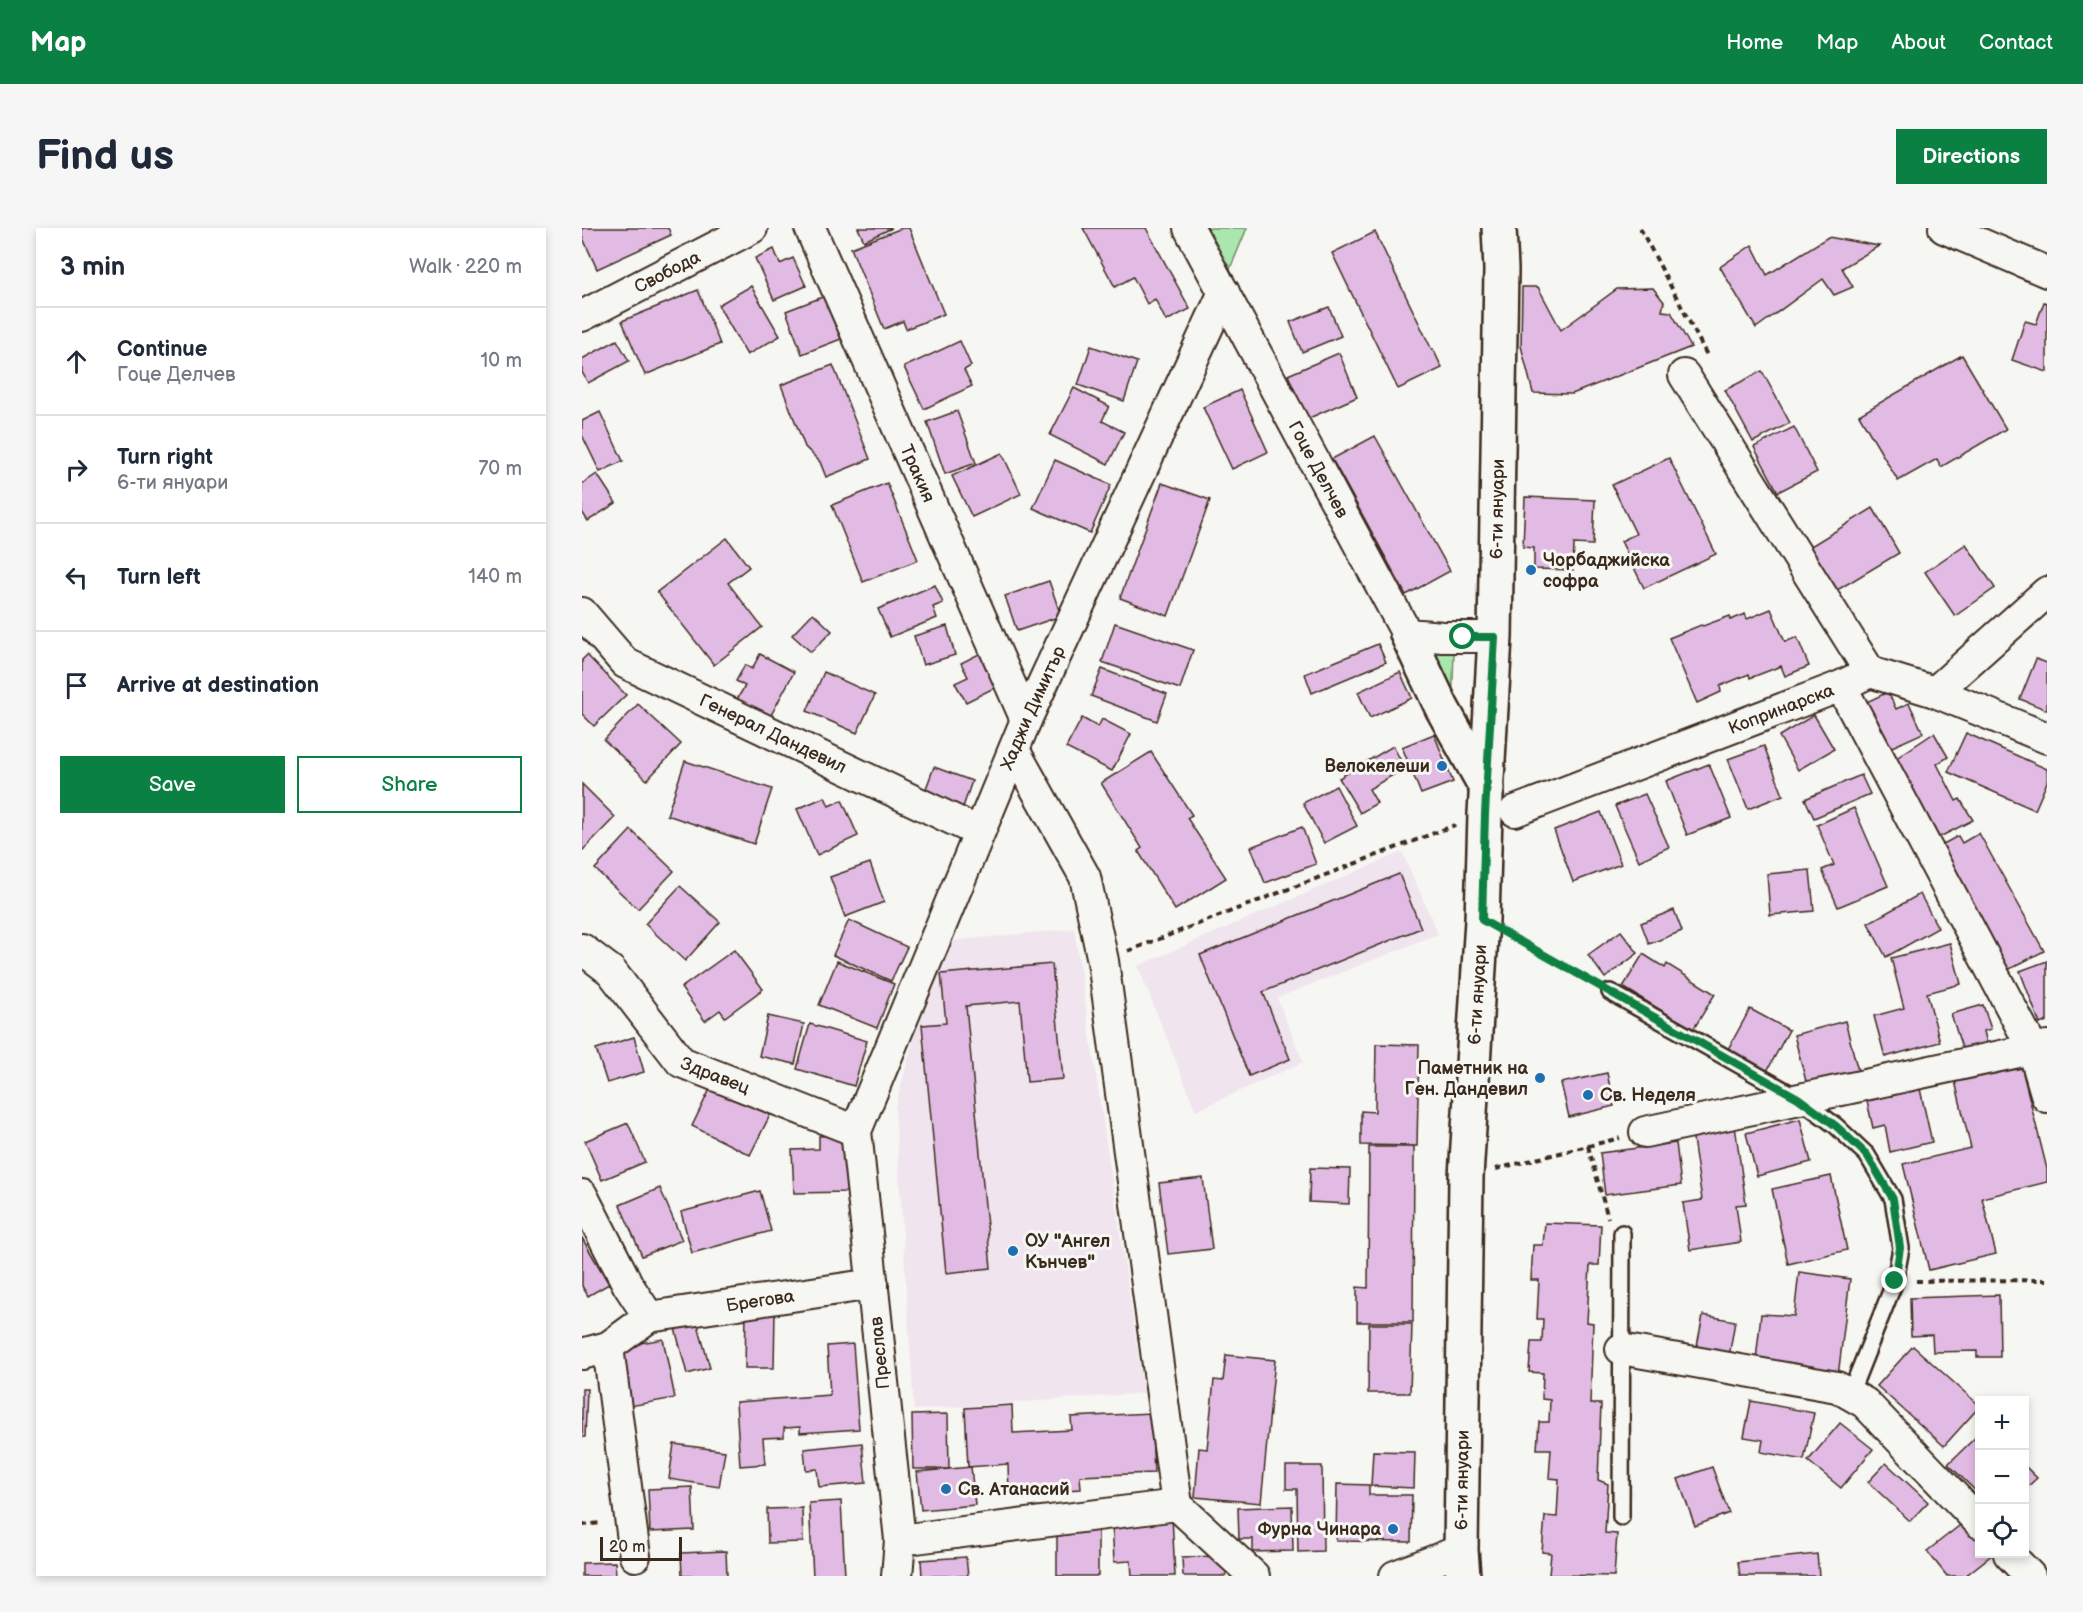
<!DOCTYPE html>
<meta charset="utf-8">
<style>
body{margin:0;font-family:"Balsamiq Sans",sans-serif;background:#f6f6f7;color:#1f2937}
.controls{position:absolute;right:18px;bottom:18px;display:grid;overflow:hidden;border-radius:0px;box-shadow:0 3px 9px #0003}
.controls button{width:54px;height:54px;display:grid;place-items:center;padding:0;border:0;border-bottom:2px solid #e0e1e3;background:#fff;color:#1f2937;font:30px sans-serif}
.scale{position:absolute;left:18px;bottom:15px;width:82px;box-sizing:border-box;padding-left:6px;border:3px solid #3b2a1e;border-top:0;font-size:16px;line-height:21px;white-space:nowrap;color:#3b2a1e;-webkit-text-stroke:4px #f6f6f2;paint-order:stroke}
.stop{position:absolute;width:18px;height:18px;margin:-14px;border:4px solid #0b8043;border-radius:50%;background:#fff}
.stop.end{background:#0b8043;border-color:#fff;box-shadow:0 2px 6px #0008}
.list{margin:0;padding:0;list-style:none}
h2{display:flex;justify-content:space-between;align-items:center;height:78px;margin:0;padding:0 24px;font-size:26px}
h2 small{font-size:20px;font-weight:400;color:#747a83}
.list li{display:grid;grid-template-columns:39px 1fr auto;gap:18px;align-items:center;box-sizing:border-box;height:108px;padding:0 24px;border-top:2px solid #e0e1e3}
.list b{display:block;font-size:22px;white-space:nowrap}
.list p{margin:0;font-size:20px;white-space:nowrap;color:#747a83}
.list em{font-size:20px;font-style:normal;color:#747a83}
.actions{display:flex;gap:12px;padding:18px 24px}
.actions a{flex:1;padding:14px 0;border:2px solid #0b8043;border-radius:0px;text-align:center;font-size:21px;color:#0b8043}
.actions .main{background:#0b8043;color:#fff}
.icon{flex:none;width:33px;height:33px;fill:none;stroke:currentColor;stroke-width:2;stroke-linecap:round;stroke-linejoin:round}
.map{position:relative;flex:none;width:1465px;height:1348px;overflow:hidden;border-radius:0px}
header{display:flex;align-items:center;gap:36px;box-sizing:border-box;height:84px;padding:0 30px;background:#0b8043;color:#fff}
header strong{font-size:28px}
nav{display:flex;gap:33px;margin-inline-start:auto;font-size:21px}
.intro{display:flex;align-items:center;justify-content:space-between;box-sizing:border-box;height:144px;padding:0 36px}
h1{margin:0;font-size:42px}
.button{padding:15px 27px;border-radius:0px;background:#0b8043;color:#fff;font-size:21px;font-weight:700}
main{display:flex;gap:36px;padding:0 36px}
aside{flex:1;background:#fff;border-radius:0px;box-shadow:0 3px 9px #0003}
.map>svg:first-child{display:block}
</style>
<header>
<strong>Map</strong>
<nav><a>Home</a><a>Map</a><a>About</a><a>Contact</a></nav>
</header>
<div class="intro"><h1>Find us</h1><a class="button">Directions</a></div>
<main>
<aside>
<h2>3 min<small>Walk · 220 m</small></h2>
<ul class="list">
<li><svg class="icon" aria-label="ahead" viewBox="0 0 24 24"><path d="M12 20V5M6 11l6-6 6 6"/></svg><div><b>Continue</b><p>Гоце Делчев</p></div><em>10 m</em></li>
<li><svg class="icon" aria-label="right" viewBox="0 0 24 24"><path d="M7 20v-9h11M14 6l5 5-5 5"/></svg><div><b>Turn right</b><p>6-ти януари</p></div><em>70 m</em></li>
<li><svg class="icon" aria-label="left" viewBox="0 0 24 24"><path d="M17 20v-9H6M10 6l-5 5 5 5"/></svg><div><b>Turn left</b></div><em>140 m</em></li>
<li><svg class="icon" aria-label="arrive" viewBox="0 0 24 24"><path d="M6 21V4h12l-3 4 3 4H6"/></svg><div><b>Arrive at destination</b></div></li>
</ul>
<div class="actions"><a class="main">Save</a><a>Share</a></div>
</aside>
<div class="map">
<svg width="1465" height="1348" viewBox="0 0 1465 1348">
<rect width="100%" height="100%" fill="#f6f6f2"/>
<filter id="ink" filterUnits="userSpaceOnUse"><feTurbulence type="fractalNoise" baseFrequency=".0167" numOctaves="2"/><feDisplacementMap in="SourceGraphic" scale="12" xChannelSelector="R" yChannelSelector="G"/><feConvolveMatrix kernelMatrix="1 2 1 2 8 2 1 2 1" color-interpolation-filters="sRGB"/></filter>
<g filter="url(#ink)">
<g fill="#f0e4ee">
<polygon points="820,624 856,706 695,770 721,834 614,883 556,738"/>
<polygon points="492,701 562,1165 332,1182 313,880 335,799 368,713"/>
</g>
<g fill="#aae7ae" stroke="#728866" stroke-width="1.5">
<polygon points="625,0 665,0 648,41"/>
<polygon points="840,422 872,423 870,481"/>
</g>
<g fill="#e2bbe4" stroke="#3b2a1e" stroke-width="1.5">
<polygon points="0,0 86,0 89,7 15,41 0,8"/>
<polygon points="276,0 310,0 282,13"/>
<polygon points="320,0 327,0 362,86 324,101 321,93 302,101 269,20"/>
<polygon points="501,0 564,0 608,81 584,93 573,71 565,76 551,49 533,59"/>
<polygon points="793,4 850,122 851,121 860,140 816,161 750,25"/>
<polygon points="1246,9 1297,18 1260,40 1271,59 1252,67 1241,51 1174,100 1138,39 1170,17 1185,47"/>
<polygon points="192,21 198,36 211,30 224,58 192,72 173,30"/>
<polygon points="169,58 198,108 165,127 136,77"/>
<polygon points="940,59 956,59 979,102 1035,61 1071,60 1082,74 1080,83 1089,84 1109,119 990,166 951,165 939,118"/>
<polygon points="116,62 138,116 63,147 40,93"/>
<polygon points="243,68 259,111 220,126 204,83"/>
<polygon points="1462,74 1465,75 1465,144 1430,132 1443,93 1454,96"/>
<polygon points="747,79 759,108 720,124 708,94"/>
<polygon points="35,112 47,133 6,155 0,144 0,131"/>
<polygon points="378,113 389,138 382,142 390,158 342,181 322,139"/>
<polygon points="509,118 555,134 542,173 496,157"/>
<polygon points="757,125 775,169 725,191 706,147"/>
<polygon points="1380,127 1424,201 1359,239 1355,231 1316,253 1277,187"/>
<polygon points="251,137 288,231 244,249 238,234 223,219 199,157"/>
<polygon points="1180,143 1208,195 1171,214 1143,162"/>
<polygon points="492,160 527,178 520,193 542,204 526,236 468,207"/>
<polygon points="658,162 686,224 650,241 621,179"/>
<polygon points="375,183 394,235 363,246 345,194"/>
<polygon points="18,184 41,233 18,244 0,207 0,193"/>
<polygon points="1212,199 1235,244 1196,264 1172,219"/>
<polygon points="793,208 868,343 824,367 750,231"/>
<polygon points="420,225 439,266 390,289 370,248"/>
<polygon points="1087,230 1134,326 1062,360 1039,313 1054,306 1030,257"/>
<polygon points="473,232 529,257 508,305 451,280"/>
<polygon points="15,246 34,275 6,293 0,284 0,256"/>
<polygon points="305,255 336,332 281,354 250,277"/>
<polygon points="580,255 628,272 586,388 538,370"/>
<polygon points="943,269 1013,272 1011,317 992,316 991,342 952,341 952,320 941,319"/>
<polygon points="1291,280 1317,325 1252,364 1224,321"/>
<polygon points="145,310 167,339 146,355 180,399 132,437 75,364"/>
<polygon points="1384,316 1413,360 1373,388 1343,344"/>
<polygon points="467,353 479,388 435,403 423,368"/>
<polygon points="353,357 361,375 351,379 355,390 308,409 296,381"/>
<polygon points="1189,381 1203,414 1215,409 1227,438 1203,448 1199,438 1168,450 1167,446 1138,458 1139,464 1115,475 1087,410 1119,397 1121,398 1148,388 1149,392 1163,386 1165,391"/>
<polygon points="231,385 250,403 229,424 210,407"/>
<polygon points="533,395 611,422 598,461 520,434"/>
<polygon points="365,398 373,427 341,437 332,408"/>
<polygon points="796,416 804,434 730,465 723,446"/>
<polygon points="407,421 424,454 384,474 373,455 386,449 379,435"/>
<polygon points="178,426 212,444 188,489 155,471 163,458 154,453 163,437 170,441"/>
<polygon points="5,427 44,467 12,498 0,486 0,432"/>
<polygon points="1454,431 1465,435 1465,482 1438,471"/>
<polygon points="520,441 585,466 575,493 509,468"/>
<polygon points="242,444 293,467 275,505 225,483"/>
<polygon points="818,444 830,470 788,490 776,464"/>
<polygon points="1306,464 1314,481 1327,475 1341,505 1299,524 1278,477"/>
<polygon points="56,476 99,516 65,552 22,512"/>
<polygon points="1232,487 1252,521 1216,542 1197,508"/>
<polygon points="500,490 516,499 520,491 549,506 530,543 484,520"/>
<polygon points="1352,505 1366,529 1355,536 1374,573 1378,571 1391,592 1350,613 1310,533"/>
<polygon points="1384,505 1465,541 1465,554 1453,582 1366,544"/>
<polygon points="852,506 871,554 839,566 820,519"/>
<polygon points="811,518 823,540 787,561 795,575 778,585 757,550"/>
<polygon points="1182,518 1201,567 1166,581 1146,531"/>
<polygon points="569,524 610,587 605,590 644,650 593,682 556,623 560,620 519,555"/>
<polygon points="103,533 190,561 172,616 85,587"/>
<polygon points="1127,536 1149,590 1105,607 1084,553"/>
<polygon points="352,539 390,553 379,585 340,571"/>
<polygon points="1279,547 1288,566 1232,590 1223,571"/>
<polygon points="0,556 33,589 1,622 0,621"/>
<polygon points="754,558 775,598 742,615 721,575"/>
<polygon points="1063,566 1087,619 1057,633 1033,578"/>
<polygon points="243,569 247,578 260,572 276,608 235,627 215,581"/>
<polygon points="1272,580 1306,658 1256,679 1240,642 1252,637 1235,597"/>
<polygon points="1019,584 1039,636 991,654 972,602"/>
<polygon points="720,599 734,636 683,655 669,619"/>
<polygon points="49,602 92,643 56,681 13,641"/>
<polygon points="1397,605 1462,723 1420,745 1352,621 1376,608 1380,615"/>
<polygon points="288,635 302,674 263,689 248,649"/>
<polygon points="1228,642 1232,683 1188,687 1185,646"/>
<polygon points="817,646 839,700 681,764 708,831 667,848 618,727"/>
<polygon points="98,658 138,694 103,733 63,696"/>
<polygon points="1338,666 1356,700 1304,729 1286,695"/>
<polygon points="1092,682 1100,703 1067,716 1059,695"/>
<polygon points="267,692 325,719 309,753 251,727"/>
<polygon points="1039,703 1056,725 1023,750 1006,727"/>
<polygon points="1368,715 1379,756 1345,765 1358,814 1303,829 1292,788 1322,780 1309,730"/>
<polygon points="152,722 181,761 143,789 138,782 123,793 99,760"/>
<polygon points="1061,726 1083,740 1085,736 1133,766 1111,802 1041,759"/>
<polygon points="255,733 312,756 295,800 237,777"/>
<polygon points="1465,733 1465,793 1458,796 1438,743"/>
<polygon points="470,736 481,851 445,854 438,773 384,778 409,1040 364,1045 340,797 364,795 359,746"/>
<polygon points="1401,777 1409,801 1402,803 1405,816 1381,823 1369,786"/>
<polygon points="1168,781 1207,802 1184,845 1145,823"/>
<polygon points="186,788 222,796 213,836 177,828"/>
<polygon points="1263,793 1276,843 1225,857 1212,807"/>
<polygon points="228,796 285,813 272,858 215,841"/>
<polygon points="52,809 62,844 25,855 14,821"/>
<polygon points="794,816 837,817 835,918 779,917 779,883 793,884"/>
<polygon points="1439,837 1465,941 1465,954 1400,970 1414,1026 1347,1042 1321,936 1389,920 1373,853"/>
<polygon points="1025,845 1032,878 987,889 979,855"/>
<polygon points="130,857 188,887 168,927 110,898"/>
<polygon points="1338,861 1350,914 1308,924 1303,897 1291,900 1285,873"/>
<polygon points="1218,891 1229,934 1175,948 1164,905"/>
<polygon points="46,895 63,934 20,952 3,913"/>
<polygon points="1153,898 1164,976 1154,977 1159,1014 1108,1022 1101,975 1120,972 1110,904"/>
<polygon points="264,907 266,964 212,965 210,922 237,921 237,908"/>
<polygon points="1094,915 1099,957 1023,967 1018,925"/>
<polygon points="787,919 832,919 831,1094 775,1094 775,1059 786,1060"/>
<polygon points="728,940 768,941 767,976 727,974"/>
<polygon points="1249,948 1265,1022 1206,1036 1190,961"/>
<polygon points="621,950 630,1021 586,1026 577,955"/>
<polygon points="78,960 100,1012 60,1028 38,977"/>
<polygon points="178,963 189,1003 110,1025 99,984"/>
<polygon points="963,995 1019,997 1017,1037 1008,1037 1005,1094 1011,1095 1008,1176 1019,1176 1016,1252 1026,1256 1023,1305 1035,1306 1032,1348 967,1347 969,1325 960,1324 963,1288 975,1289 977,1251 967,1250 969,1221 955,1221 957,1194 967,1194 968,1172 960,1171 961,1145 947,1144 949,1114 960,1114 961,1091 955,1091 957,1052 949,1052 951,1017 961,1017"/>
<polygon points="0,1010 27,1056 6,1068 0,1058"/>
<polygon points="1217,1044 1268,1051 1256,1148 1173,1141 1179,1086 1212,1088"/>
<polygon points="1417,1067 1418,1129 1395,1129 1395,1123 1351,1124 1350,1107 1329,1108 1328,1070"/>
<polygon points="164,1083 193,1083 192,1140 163,1140"/>
<polygon points="1121,1087 1153,1093 1147,1129 1114,1123"/>
<polygon points="115,1094 128,1140 105,1146 93,1100"/>
<polygon points="787,1096 830,1096 828,1165 786,1165"/>
<polygon points="81,1111 93,1170 48,1178 36,1119"/>
<polygon points="271,1116 277,1201 218,1205 218,1199 202,1200 202,1209 181,1210 183,1236 158,1238 154,1174 248,1167 245,1118"/>
<polygon points="1331,1118 1398,1178 1362,1218 1295,1158"/>
<polygon points="644,1127 693,1132 679,1275 613,1269 617,1220 625,1221 632,1152 641,1153"/>
<polygon points="0,1161 5,1161 3,1209 0,1209"/>
<polygon points="1169,1173 1232,1185 1222,1232 1179,1224 1181,1212 1162,1209"/>
<polygon points="430,1177 431,1205 490,1202 489,1189 569,1185 572,1245 498,1248 499,1261 427,1265 426,1236 386,1239 383,1180"/>
<polygon points="366,1186 367,1241 331,1241 330,1187"/>
<polygon points="1258,1195 1291,1221 1259,1260 1226,1233"/>
<polygon points="1398,1205 1398,1267 1366,1236"/>
<polygon points="280,1215 284,1255 237,1259 235,1241 224,1242 222,1221"/>
<polygon points="92,1216 143,1223 137,1259 87,1251"/>
<polygon points="791,1223 833,1224 832,1260 789,1258"/>
<polygon points="1304,1235 1346,1274 1328,1293 1286,1254"/>
<polygon points="1442,1237 1455,1250 1442,1262"/>
<polygon points="704,1238 740,1238 741,1323 716,1324 715,1261 704,1261"/>
<polygon points="389,1239 393,1277 339,1282 335,1244"/>
<polygon points="1130,1239 1147,1285 1113,1298 1096,1251"/>
<polygon points="755,1256 787,1257 787,1267 830,1267 829,1314 754,1313"/>
<polygon points="110,1259 112,1302 68,1304 66,1261"/>
<polygon points="259,1273 263,1348 231,1348 227,1275"/>
<polygon points="710,1278 711,1323 671,1324 671,1311 657,1311 656,1280"/>
<polygon points="220,1280 221,1314 186,1315 185,1281"/>
<polygon points="590,1288 593,1348 550,1348 549,1333 532,1334 530,1292"/>
<polygon points="1386,1291 1398,1306 1398,1326 1411,1326 1383,1348 1365,1348 1345,1323"/>
<rect x="475" y="1296" width="41" height="52"/>
<polygon points="144,1323 145,1348 100,1348 99,1325"/>
<polygon points="1235,1326 1237,1348 1158,1348 1156,1334"/>
<polygon points="643,1328 644,1348 601,1348 600,1329"/>
<polygon points="384,1329 386,1348 340,1348 339,1332"/>
<polygon points="33,1334 34,1348 0,1348 0,1335"/>
</g>
<g fill="none" stroke-linecap="round" stroke-linejoin="round">
<g stroke="#3b2a1e" stroke-width="20">
<g id="service">
<polyline points="1028,764 1216,870 1254,898 1285,927 1311,971 1319,1020 1313,1053 1268,1166"/>
<polyline points="1039,1289 1040,1005"/>
</g>
</g>
<g stroke="#3b2a1e" stroke-width="34">
<g id="minor">
<path id="s1" d="M228,0l216,492"/>
<path id="s2" d="M607,0l218,406 36,3h52"/>
<polyline points="1362,0 1465,44"/>
<path id="s3" d="M0,88l170,-88"/>
<polyline points="1102,147 1288,444"/>
<path id="s4" d="M0,385l43,50 354,169"/>
<polyline points="1259,458 1451,821 1465,869"/>
<polyline points="1353,464 1465,364"/>
<polyline points="432,522 503,649 521,733 595,1277 672,1348"/>
<path id="s5" d="M933,583l326,-125 29,-14 65,20 112,46"/>
<path id="s6" d="M0,721l29,22 70,91 175,69"/>
<polyline points="1063,904 1465,818"/>
<polyline points="0,967 46,1057 67,1089"/>
<polyline points="26,1119 53,1328"/>
<polyline points="1039,1121 1255,1159 1283,1175 1398,1295"/>
<path id="s7" d="M0,1126l26,-7 41,-30 224,-33"/>
<polyline points="318,1312 595,1277"/>
<polyline points="1427,1326 1448,1348"/>
<path id="s8" d="M315,1348l3,-36 -44,-409 170,-411 198,-428"/>
<polyline points="813,1348 879,1322"/>
</g>
</g>
<g stroke="#3b2a1e" stroke-width="38">
<g id="secondary">
<polyline points="825,406 860,480 905,561"/>
<path id="s9" d="M881,1348l-2,-26 5,-373 16,-257 3,-106 10,-177 6,-368 -2,-41"/>
</g>
</g>
<g stroke="#3b2a1e" stroke-width="4" stroke-dasharray="6 4.5" stroke-linecap="butt">
<polyline points="1058,0 1126,129"/>
<polyline points="929,709 1012,755"/>
<polyline points="546,723 873,597"/>
<polyline points="1006,918 1026,990"/>
<polyline points="914,941 1038,910"/>
<polyline points="1334,1053 1465,1052"/>
<polyline points="0,1297 20,1295"/>
</g>
<use href="#service" stroke="#f6f6f2" stroke-width="15"/>
<use href="#minor" stroke="#f6f6f2" stroke-width="30"/>
<use href="#secondary" stroke="#f6f6f2" stroke-width="33"/>
</g>
</g>
<g fill="none" stroke-linecap="round" stroke-linejoin="round" filter="url(#ink)">
<polyline stroke="#0b8043" stroke-width="8" points="881,409 913,409 903,586 900,692 1216,870 1254,898 1285,927 1311,971 1318,1020 1313,1053"/>
</g>
<g fill="#1f6fb2" stroke="#f6f6f2" stroke-width="2">
<circle cx="949" cy="342" r="6"/>
<circle cx="860" cy="538" r="6"/>
<circle cx="958" cy="850" r="6"/>
<circle cx="1006" cy="867" r="6"/>
<circle cx="431" cy="1023" r="6"/>
<circle cx="364" cy="1261" r="6"/>
<circle cx="811" cy="1301" r="6"/>
</g>
<g text-anchor="middle" dominant-baseline="central" stroke-width="6" stroke-linejoin="round" paint-order="stroke">
<g font-size="18" fill="#3b2a1e" stroke="#f6f6f2">
<text stroke="none"><textPath href="#s3" startOffset="96">Свобода</textPath></text>
<text stroke="none"><textPath href="#s2" startOffset="274">Гоце Делчев</textPath></text>
<text stroke="none"><textPath href="#s1" startOffset="268">Тракия</textPath></text>
<text stroke="none"><textPath href="#s9" startOffset="1068">6-ти януари</textPath></text>
<text stroke="none"><textPath href="#s8" startOffset="906">Хаджи Димитър</textPath></text>
<text stroke="none"><textPath href="#s5" startOffset="285">Копринарска</textPath></text>
<text stroke="none"><textPath href="#s4" startOffset="230">Генерал Дандевил</textPath></text>
<text stroke="none"><textPath href="#s9" startOffset="582">6-ти януари</textPath></text>
<text stroke="none"><textPath href="#s6" startOffset="188">Здравец</textPath></text>
<text stroke="none"><textPath href="#s7" startOffset="190">Брегова</textPath></text>
<text transform="translate(298 1125) rotate(-96)">Преслав</text>
<text stroke="none"><textPath href="#s9" startOffset="96">6-ти януари</textPath></text>
</g>
<g font-size="18" font-weight="bold" fill="#3b2a1e" stroke="#f6f6f2" text-anchor="start">
<text x="961" y="332">Чорбаджийска<tspan x="961" dy="21">софра</tspan></text>
<text x="848" y="538" text-anchor="end">Велокелеши</text>
<text x="946" y="840" text-anchor="end">Паметник на<tspan x="946" dy="21">Ген. Дандевил</tspan></text>
<text x="1018" y="867">Св. Неделя</text>
<text x="443" y="1013">ОУ "Ангел<tspan x="443" dy="21">Кънчев"</tspan></text>
<text x="376" y="1261">Св. Атанасий</text>
<text x="799" y="1301" text-anchor="end">Фурна Чинара</text>
</g>
</g>
</svg>
<div class="controls">
<button>+</button>
<button>−</button>
<button><svg class="icon" aria-label="locate" viewBox="0 0 24 24"><circle cx="12" cy="12" r="6"/><path d="M12 2v4M12 18v4M2 12h4M18 12h4"/></svg></button>
</div>
<div class="scale">20 m</div>
<div class="stop" style="left:881px;top:409px"></div>
<div class="stop end" style="left:1313px;top:1053px"></div>
</div>
</main>
